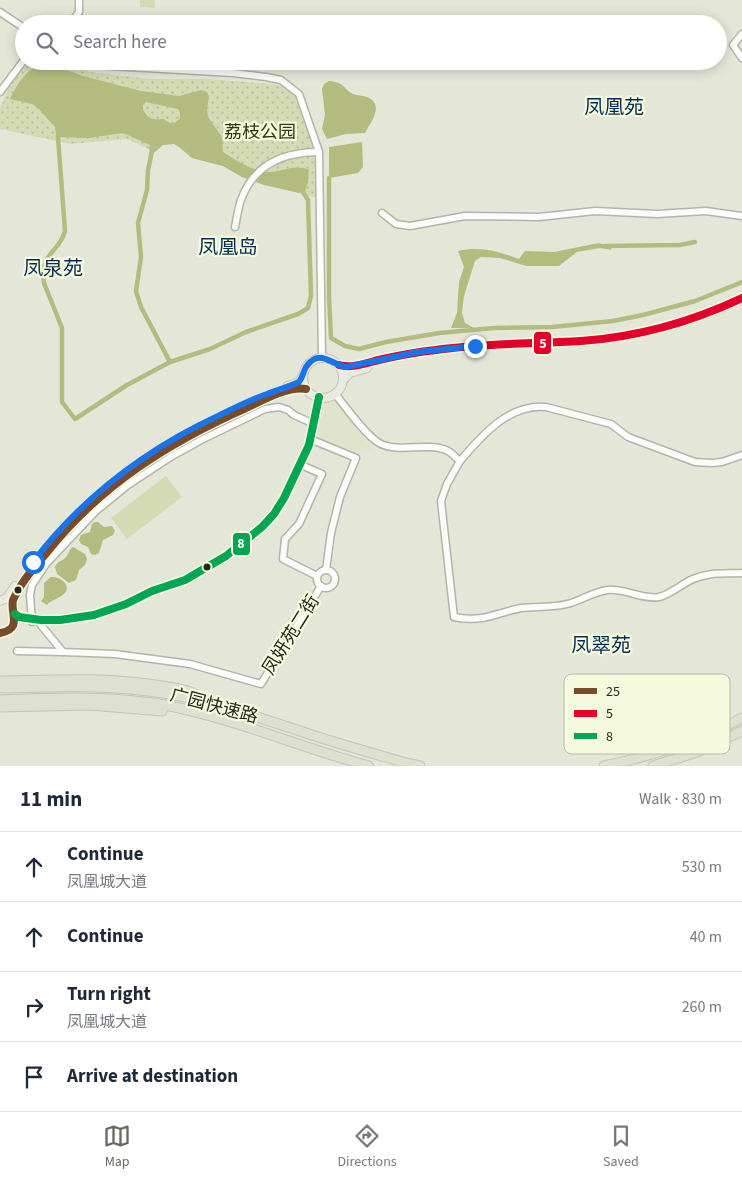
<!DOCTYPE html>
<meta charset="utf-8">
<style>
body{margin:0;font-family:"Source Sans 3","Noto Sans SC",sans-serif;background:#f2f2f3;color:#1f2937}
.stop{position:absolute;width:15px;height:15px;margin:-11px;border:4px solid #1a73e8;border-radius:50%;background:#fff}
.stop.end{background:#1a73e8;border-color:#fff;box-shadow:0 1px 5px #0008}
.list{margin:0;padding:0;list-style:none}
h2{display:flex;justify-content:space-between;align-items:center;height:65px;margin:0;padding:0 20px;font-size:21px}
h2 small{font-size:16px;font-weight:400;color:#747a83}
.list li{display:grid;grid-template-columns:32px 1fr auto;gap:15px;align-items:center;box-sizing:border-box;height:70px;padding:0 20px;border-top:1px solid #e0e1e3}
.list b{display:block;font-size:19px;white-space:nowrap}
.list p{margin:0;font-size:16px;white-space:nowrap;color:#747a83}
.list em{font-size:16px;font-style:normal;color:#747a83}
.icon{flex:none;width:28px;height:28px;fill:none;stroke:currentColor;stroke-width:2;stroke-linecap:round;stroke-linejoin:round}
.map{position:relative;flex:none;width:742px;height:766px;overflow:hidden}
.search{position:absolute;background:#fff;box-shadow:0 2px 12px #0003;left:15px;right:15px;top:15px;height:55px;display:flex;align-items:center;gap:12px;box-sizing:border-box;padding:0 18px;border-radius:28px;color:#747a83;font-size:19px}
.sheet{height:345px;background:#fff}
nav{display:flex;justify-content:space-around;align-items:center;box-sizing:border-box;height:70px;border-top:1px solid #e0e1e3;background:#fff;font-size:14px;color:#747a83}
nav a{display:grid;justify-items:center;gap:2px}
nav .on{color:#686a5e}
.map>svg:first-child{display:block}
</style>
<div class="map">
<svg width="742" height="766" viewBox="0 0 742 766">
<defs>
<pattern id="green-dots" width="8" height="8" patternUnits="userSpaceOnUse" patternTransform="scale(1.25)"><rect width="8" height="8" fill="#d4dab4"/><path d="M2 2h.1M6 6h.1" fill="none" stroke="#b6bb9a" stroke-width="1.8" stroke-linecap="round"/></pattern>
</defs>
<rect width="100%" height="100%" fill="#e4e7d8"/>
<polygon fill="#dfe4ca" points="332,400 338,402 372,449 364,450 354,454 314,440 313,437 321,402"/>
<polygon fill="url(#green-dots)" points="29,61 72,61 89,72 151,79 207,79 274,84 286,87 301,100 308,128 316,165 315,198 289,189 264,185 242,177 223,166 192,158 179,147 174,144 163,145 155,152 127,139 71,144 0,129 0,108 9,87"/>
<g fill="#d4dab4">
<polygon points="140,0 155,0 155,8 140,7"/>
<polygon points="166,476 182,497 127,539 111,518"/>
</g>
<g fill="#b3bc7e" fill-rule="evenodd">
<path d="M43,64h6l34,12 58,15 38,5 22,-6 6,2 2,5 -2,12 1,8 14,20 1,15c11,7 29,19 43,20 16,1 26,-9 43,-2l-1,12 -3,9 -6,2 -35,-8 -22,-8 -19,-11 -31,-8 -13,-11 -5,-3 -11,1 -8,7 -6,-2 1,-5 -27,-12 -34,5 -33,-1 -1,-10 -17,-19 -6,-4 -22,-5c7,-14 16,-31 33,-35zM146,102l32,7 2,4v5c-8,9 -9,5 -17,1 -2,0 -7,1 -8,0 -7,0 -9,-5 -12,-9v-5z"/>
<path d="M329,81c16,1 14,8 24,13 5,2 11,1 16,4 15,8 2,24 -4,35l-19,1 -19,5 -5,-10 3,-14 -3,-26 2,-5z"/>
<polygon points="362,142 363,167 358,173 329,178 329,147"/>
<path d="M599,243l11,4 2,3 -12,-2 -23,4 -18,14h-33l-26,-8 -19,-1 -6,4 -11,35 -2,17 3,10 9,5h-23l6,-15 2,-31 5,-15 -6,-16c21,-5 41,0 61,8l6,-8 29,1z"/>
<polygon points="95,522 98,522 104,527 112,526 115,531 113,535 103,540 99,553 95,555 91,554 88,547 81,544 79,540 81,535 90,532 92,524"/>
<path d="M73,547l12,7 2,5 -2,6 -6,5 -3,10 -7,3 -12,-9 -2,-7c3,-7 7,-5 11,-10 4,-4 2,-7 7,-10z"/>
<path d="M51,577c5,0 10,1 14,6 8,13 -13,15 -18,22l-6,-4 3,-4v-14z"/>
</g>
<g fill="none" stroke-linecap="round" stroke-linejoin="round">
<g stroke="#b3bc7e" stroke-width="4.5">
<path d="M58,137l7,94c-6,23 -25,20 -21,52l18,45v74l13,17 52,-34 43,-23 40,-13 36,-17 52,-18 10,-6 3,-12 -3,-96 -5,-8"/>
<polyline points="152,151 148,170 147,190 138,223 141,257 136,291 141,307 170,362"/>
<polyline points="329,178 329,297 331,338 345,346 359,349 386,342 439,333 494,328 552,327 613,321 643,315 695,301 742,282"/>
<polyline points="604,246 680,245 695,242"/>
</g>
<g stroke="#b2b5a9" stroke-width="9">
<g id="minor">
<polyline points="0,12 24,28"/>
<polyline points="70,24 79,12 79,0"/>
<polyline points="742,34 733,45 742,58"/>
<polyline points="98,61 110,66 233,73 266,77 281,80 299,94 319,152 322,357"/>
<polyline points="0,92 24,60"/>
<polyline points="382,213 396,224 410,226 465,216 539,217 595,211 657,214 706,211 742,216"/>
<path d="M235,227c2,-9 3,-19 6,-27 13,-36 42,-48 78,-48"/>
<path d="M335,394c11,13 30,41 44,49 20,11 49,-2 69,8 4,2 8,7 12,10l-13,23 -6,17 13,116c29,6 41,-4 67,-9 17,-2 34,0 50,-5 12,-4 23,-11 36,-13 18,-2 35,10 52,7 13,-3 22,-13 34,-18 16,-7 32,-5 49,-6"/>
<polyline points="310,439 356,458 340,497 331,533 326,570"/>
<path d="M460,461c22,-26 50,-58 86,-54l65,17 17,13 67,25 17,1 10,-1 20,-7"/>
<polyline points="301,465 322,474 299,524 285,539 283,559 317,576"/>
<circle cx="326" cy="579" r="9"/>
<polyline points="15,614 19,617 41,620 60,620 94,615 126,604 152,591 185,580 226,556 262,527 274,514 284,498 309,445 319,397"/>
<polyline points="32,622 30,595 32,585 46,564 96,511 128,485 172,456 203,439 265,409 279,407 288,410 294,415 314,424"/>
<polyline points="40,624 63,652 115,654 190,664 261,684 321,586"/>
<polyline points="17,651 63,652"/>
</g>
</g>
<g stroke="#c2c3bb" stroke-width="10">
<g id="major">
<circle cx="323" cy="378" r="20"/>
<path d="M339,365c14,4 30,-3 44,-6 18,-4 35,-7 53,-9 48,-7 96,-6 145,-9 55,-4 110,-19 161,-43"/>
<polyline points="343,380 350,373 367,368"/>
<polyline points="288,386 299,382 302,377"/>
<polyline points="0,601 7,598 15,586"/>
<path d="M0,633c23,-4 10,-19 13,-33 8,-18 22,-34 35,-49 53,-66 121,-109 198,-143 17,-8 41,-22 60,-19"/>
</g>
</g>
<g stroke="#c2c3bb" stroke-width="11">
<g id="highway">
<path d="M0,681c52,-1 103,-4 155,4 12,2 26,3 38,8"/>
<path d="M0,688c54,-1 109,-4 163,5 51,8 100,26 149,42 31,10 63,19 94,28l14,3"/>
<path d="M0,700c57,-2 114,-5 170,6 68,14 132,42 199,60"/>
<polyline points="0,707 89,705 162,711"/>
<path d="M604,766c49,-10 94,-25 138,-48"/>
<polyline points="653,766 697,752 742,731"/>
</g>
</g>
<use href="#minor" stroke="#fbfbf9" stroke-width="6"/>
<use href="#major" stroke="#eaebe0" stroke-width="8"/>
<use href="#highway" stroke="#dee0d0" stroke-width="9"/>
<g stroke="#f5fadf" stroke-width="11">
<path id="bus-1" d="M0,633c23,-4 10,-19 13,-33 8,-18 22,-34 35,-49 53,-66 121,-109 198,-143 17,-8 41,-22 60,-19"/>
</g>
<g stroke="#f5fadf" stroke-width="11">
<path id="bus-2" d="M339,365c14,4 30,-3 44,-6 18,-4 35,-7 53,-9 48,-7 96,-6 145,-9 55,-4 110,-19 161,-43"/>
</g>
<g stroke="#f5fadf" stroke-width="11">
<polyline id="bus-3" points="15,614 19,617 41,620 60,620 94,615 126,604 152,591 185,580 226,556 262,527 274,514 284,498 309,445 319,397"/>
</g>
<use href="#bus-1" stroke="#7a4b2a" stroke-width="8"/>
<use href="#bus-2" stroke="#e4002b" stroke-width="8"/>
<use href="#bus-3" stroke="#00a651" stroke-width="8"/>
</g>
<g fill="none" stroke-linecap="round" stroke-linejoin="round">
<path stroke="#1a73e8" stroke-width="6" d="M33,562c49,-64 112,-112 185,-146 16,-8 32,-16 49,-22 10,-4 22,-7 32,-12 4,-5 4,-10 7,-15 13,-20 26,-2 40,0l72,-15 57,-6"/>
</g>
<g fill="#26271d" stroke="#f5fadf" stroke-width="2">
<circle cx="207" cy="567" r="4.5"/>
<circle cx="18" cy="590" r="4.5"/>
</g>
<g text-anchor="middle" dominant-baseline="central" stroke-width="4.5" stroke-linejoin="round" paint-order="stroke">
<g font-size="18" fill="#323713" stroke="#f5fadf">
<text x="260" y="132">荔枝公园</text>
</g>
<g font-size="18" fill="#26271d" stroke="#f5fadf">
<text transform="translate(291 635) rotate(-58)">凤妍苑二街</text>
<text transform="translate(214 706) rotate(15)">广园快速路</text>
</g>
<g font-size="20" fill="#032c51" stroke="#f5fadf">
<text x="614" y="108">凤凰苑</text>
<text x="228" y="248">凤凰岛</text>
<text x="53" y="269">凤泉苑</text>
<text x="601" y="646">凤翠苑</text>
</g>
</g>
<rect x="564" y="674" width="166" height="80" rx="8" fill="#f5fadf" stroke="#b7bba5" stroke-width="1"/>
<rect x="574" y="688" width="23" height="6" fill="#7a4b2a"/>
<rect x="574" y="710" width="23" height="7" fill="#e4002b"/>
<rect x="574" y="733" width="23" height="6" fill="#00a651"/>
<g font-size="14" fill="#26271d">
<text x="606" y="696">25</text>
<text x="606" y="718">5</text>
<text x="606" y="741">8</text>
</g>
<g stroke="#f5fadf" stroke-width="2">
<rect x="533" y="331" width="19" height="24" rx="5" fill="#e4002b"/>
<rect x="232" y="532" width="19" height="24" rx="5" fill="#00a651"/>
</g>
<g font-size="14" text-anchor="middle" font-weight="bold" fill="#fff">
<text x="543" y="348">5</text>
<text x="241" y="548">8</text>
</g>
</svg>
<div class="stop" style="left:33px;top:562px"></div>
<div class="stop end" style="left:475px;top:346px"></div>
<div class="search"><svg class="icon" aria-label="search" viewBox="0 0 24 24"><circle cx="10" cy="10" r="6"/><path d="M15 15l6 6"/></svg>Search here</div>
</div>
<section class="sheet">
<h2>11 min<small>Walk · 830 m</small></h2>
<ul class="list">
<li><svg class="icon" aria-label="ahead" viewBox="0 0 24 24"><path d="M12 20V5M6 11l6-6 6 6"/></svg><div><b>Continue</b><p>凤凰城大道</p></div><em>530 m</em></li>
<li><svg class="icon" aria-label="ahead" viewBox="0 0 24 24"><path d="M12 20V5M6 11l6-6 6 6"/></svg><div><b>Continue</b></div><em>40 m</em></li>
<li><svg class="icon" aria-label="right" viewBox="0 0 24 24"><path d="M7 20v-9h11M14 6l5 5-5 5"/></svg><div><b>Turn right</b><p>凤凰城大道</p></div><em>260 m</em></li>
<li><svg class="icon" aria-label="arrive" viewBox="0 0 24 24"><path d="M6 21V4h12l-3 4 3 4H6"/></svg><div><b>Arrive at destination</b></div></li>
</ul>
</section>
<nav>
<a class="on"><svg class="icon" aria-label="map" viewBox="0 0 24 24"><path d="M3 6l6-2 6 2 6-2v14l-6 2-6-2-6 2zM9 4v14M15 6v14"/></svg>Map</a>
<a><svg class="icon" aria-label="directions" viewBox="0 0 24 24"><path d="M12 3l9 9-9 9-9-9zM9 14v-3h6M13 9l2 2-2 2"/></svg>Directions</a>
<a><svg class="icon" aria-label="saved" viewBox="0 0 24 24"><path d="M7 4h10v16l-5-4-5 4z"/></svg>Saved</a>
</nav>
